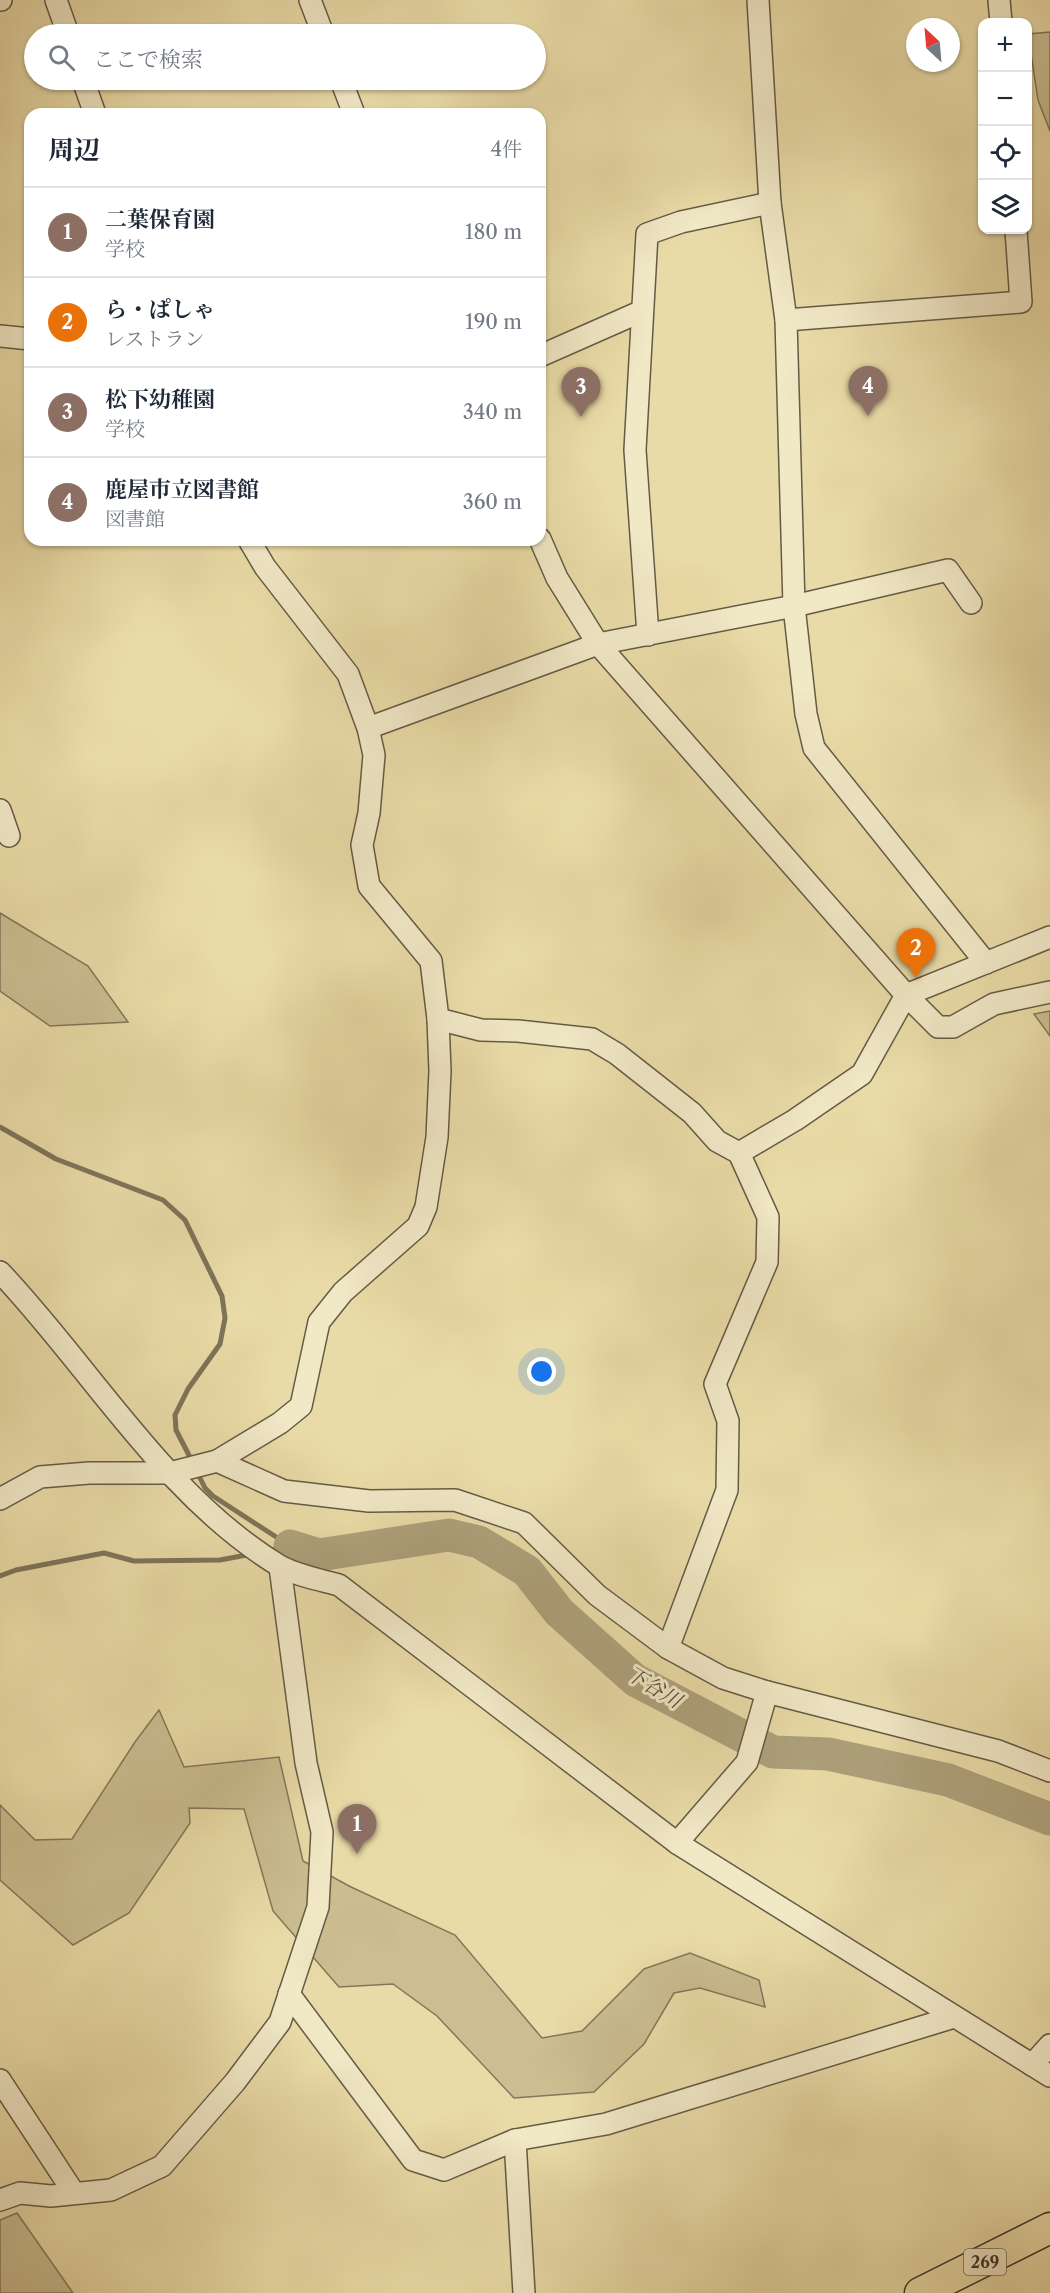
<!DOCTYPE html>
<html lang="ja">
<meta charset="utf-8">
<style>
body{margin:0;font-family:"Libre Caslon Text","Noto Serif JP",serif;background:#f6f6f7;color:#1f2937}
.controls{position:absolute;right:18px;top:18px;display:grid;overflow:hidden;border-radius:12px;box-shadow:0 2px 4px #0004}
.controls button{width:54px;height:54px;display:grid;place-items:center;padding:0;border:0;border-bottom:2px solid #e0e1e3;background:#fff;color:#1f2937;font:30px sans-serif}
.compass{position:absolute;left:906px;top:18px;width:54px;height:54px;border-radius:50%;background:#fff;box-shadow:0 2px 4px #0004;rotate:334deg}
.you{position:absolute;left:542px;top:1372px;width:21px;height:21px;margin:-15px;border:4px solid #fff;border-radius:50%;background:#1a73e8;box-shadow:0 0 0 9px #1a73e833}
.badge{display:grid;place-items:center;width:39px;height:39px;border-radius:50%;background:#8f2418;color:#fff;font-size:20px;font-weight:700}
.pin{position:absolute;translate:-50% -50px;filter:drop-shadow(0 2px 3px #0008)}
.pin::after{content:'';position:absolute;top:32px;width:21px;height:18px;background:inherit;clip-path:polygon(0 0,100% 0,50% 100%)}
.list{margin:0;padding:0;list-style:none}
h2{display:flex;justify-content:space-between;align-items:center;height:78px;margin:0;padding:0 24px;font-size:26px}
h2 small{font-size:20px;font-weight:400;color:#747a83}
.list li{display:grid;grid-template-columns:39px 1fr auto;gap:18px;align-items:center;box-sizing:border-box;height:90px;padding:0 24px;border-top:2px solid #e0e1e3}
.list b{display:block;font-size:22px;white-space:nowrap}
.list p{margin:0;font-size:20px;white-space:nowrap;color:#747a83}
.list em{font-size:20px;font-style:normal;color:#747a83}
.icon{flex:none;width:33px;height:33px;fill:none;stroke:currentColor;stroke-width:2;stroke-linecap:round;stroke-linejoin:round}
.map{position:relative;flex:none;width:1050px;height:2293px;overflow:hidden}
.search{position:absolute;background:#fff;box-shadow:0 2px 4px #0004;left:24px;top:24px;width:522px;height:66px;display:flex;align-items:center;gap:15px;box-sizing:border-box;padding:0 21px;border-radius:33px;color:#747a83;font-size:22px}
.panel{position:absolute;background:#fff;box-shadow:0 2px 4px #0004;left:24px;top:108px;width:522px;height:438px;border-radius:18px}
.map>svg:first-child{display:block}
</style>
<div class="map">
<svg width="1050" height="2293" viewBox="0 0 1050 2293">
<rect width="100%" height="100%" fill="#e9dba7"/>
<filter id="stains"><feTurbulence type="fractalNoise" baseFrequency=".00333" numOctaves="4"/><feColorMatrix values="0 0 0 0 .2 0 0 0 0 .09 0 0 0 0 .02 0 0 0 .5 -.17"/></filter>
<radialGradient id="worn" r=".72"><stop offset=".6" stop-color="#630" stop-opacity="0"/><stop offset="1" stop-color="#630" stop-opacity=".3"/></radialGradient>
<g fill="#cbbe91" stroke="#82775c" stroke-width="1.5">
<polygon points="1050,32 1050,131 1038,100 1028,34"/>
<polygon points="0,913 88,966 128,1022 50,1026 0,991"/>
<polygon points="1050,1011 1050,1036 1034,1014"/>
<polygon points="159,1710 184,1767 279,1757 303,1861 351,1887 455,1935 542,2038 582,2031 644,1969 690,1953 759,1980 765,2007 700,1988 674,1993 644,2044 594,2092 514,2098 437,2016 393,1984 339,1987 273,1911 244,1809 189,1808 190,1823 129,1913 73,1945 0,1880 0,1805 35,1840 72,1839 135,1742"/>
<polygon points="17,2213 73,2293 0,2293 0,2220"/>
</g>
<g fill="none" stroke-linecap="round" stroke-linejoin="round">
<g stroke="#7e7459" stroke-width="5">
<polyline points="0,1127 56,1159 163,1200 185,1220 222,1296 225,1318 220,1344 188,1389 175,1415 176,1430 193,1463"/>
<polyline points="197,1472 205,1488 213,1496 290,1546"/>
<polyline points="267,1551 290,1546"/>
<polyline points="0,1576 16,1570 104,1553 134,1561 220,1560 252,1554"/>
</g>
<polyline stroke="#ada17b" stroke-width="33" points="290,1546 319,1555 449,1535 479,1542 527,1571 559,1612 635,1680 773,1752 828,1754 948,1780 1050,1819"/>
<g stroke="#645b46" stroke-width="24">
<g id="minor">
<polyline points="0,0 1,0"/>
<polyline points="56,0 68,34"/>
<polyline points="310,0 323,34"/>
<polyline points="758,0 770,203 786,320 794,606 806,714 814,748 986,963"/>
<polyline points="999,0 1001,22"/>
<polyline points="83,80 95,114"/>
<polyline points="341,80 354,114"/>
<polyline points="786,320 1021,302 1016,230"/>
<polyline points="0,336 30,339"/>
<polyline points="540,356 642,311"/>
<polyline points="540,539 557,578 598,644 906,995 938,1027 953,1027 994,1004 1050,992"/>
<polyline points="648,635 635,450 647,234 681,222 770,203"/>
<polyline points="368,728 598,644 794,606 948,570 971,603"/>
<polyline points="0,810 9,836"/>
<polyline points="438,1019 481,1030 518,1031 592,1039 617,1054 692,1113 717,1141 739,1153 768,1217 767,1262 715,1384 728,1421 727,1490 668,1648"/>
<polyline points="739,1153 795,1120 862,1074 906,995 1050,937"/>
<path d="M0,1272c91,96 164,223 278,293 16,10 43,15 61,20l338,258 373,233"/>
<polyline points="217,1461 284,1491 369,1501 455,1500 524,1523 597,1595 668,1648 723,1678 767,1692 998,1751 1050,1771"/>
<polyline points="0,1499 40,1477 89,1473 170,1473 217,1461 280,1423 301,1406 319,1322 343,1292 418,1226 426,1207 437,1137 440,1071 438,1019 431,961 369,886 362,845 369,813 374,755 368,728 348,674 265,567 249,540"/>
<polyline points="677,1843 747,1762 767,1692"/>
<polyline points="289,1994 413,2160 444,2170 515,2140 606,2124 954,2017"/>
<polyline points="1032,2065 1050,2045"/>
<polyline points="0,2080 74,2193"/>
<polyline points="515,2140 524,2293"/>
<polyline points="0,2200 20,2193 51,2196 111,2190 162,2166 235,2082 280,2022 318,1907 322,1832 306,1763 280,1567"/>
</g>
</g>
<g stroke="#383026" stroke-width="33">
<polyline id="highway" points="920,2293 1050,2228"/>
</g>
<use href="#minor" stroke="#f1e8c6" stroke-width="21"/>
<use href="#highway" stroke="#e9dba7" stroke-width="30"/>
</g>
<g text-anchor="middle" dominant-baseline="central" stroke-width="6" stroke-linejoin="round" paint-order="stroke">
<rect fill="#f1e8c6" stroke="#706756" stroke-width="1.5" x="964" y="2249" width="42" height="26" rx="4.5"/>
<g font-size="16" font-weight="bold" fill="#383026">
<text x="985" y="2262">269</text>
</g>
<g font-size="20" font-style="italic" fill="#554c3b" stroke="#f1e8c6">
<text transform="translate(654 1687) rotate(31)">下谷川</text>
</g>
</g>
<rect width="100%" height="100%" filter="url(#stains)"/>
<rect width="100%" height="100%" fill="url(#worn)"/>
</svg>
<div class="controls">
<button>+</button>
<button>−</button>
<button><svg class="icon" aria-label="locate" viewBox="0 0 24 24"><circle cx="12" cy="12" r="6"/><path d="M12 2v4M12 18v4M2 12h4M18 12h4"/></svg></button>
<button><svg class="icon" aria-label="layers" viewBox="0 0 24 24"><path d="M12 4l9 5-9 5-9-5zM3 14l9 5 9-5"/></svg></button>
</div>
<svg class="compass" viewBox="-18 -18 36 36"><path d="M0-13l5 13h-10z" fill="#e53935"/><path d="M0 13l5-13h-10z" fill="#747a83"/></svg>
<div class="you"></div>
<div class="pin badge" style="left:357px;top:1854px;background:#8d6e63">1</div>
<div class="pin badge" style="left:916px;top:978px;background:#e8710a">2</div>
<div class="pin badge" style="left:581px;top:417px;background:#8d6e63">3</div>
<div class="pin badge" style="left:868px;top:416px;background:#8d6e63">4</div>
<div class="search"><svg class="icon" aria-label="search" viewBox="0 0 24 24"><circle cx="10" cy="10" r="6"/><path d="M15 15l6 6"/></svg>ここで検索</div>
<section class="panel">
<h2>周辺<small>4件</small></h2>
<ul class="list">
<li><span class="badge" style="background:#8d6e63">1</span><div><b>二葉保育園</b><p>学校</p></div><em>180 m</em></li>
<li><span class="badge" style="background:#e8710a">2</span><div><b>ら・ぱしゃ</b><p>レストラン</p></div><em>190 m</em></li>
<li><span class="badge" style="background:#8d6e63">3</span><div><b>松下幼稚園</b><p>学校</p></div><em>340 m</em></li>
<li><span class="badge" style="background:#8d6e63">4</span><div><b>鹿屋市立図書館</b><p>図書館</p></div><em>360 m</em></li>
</ul>
</section>
</div>
